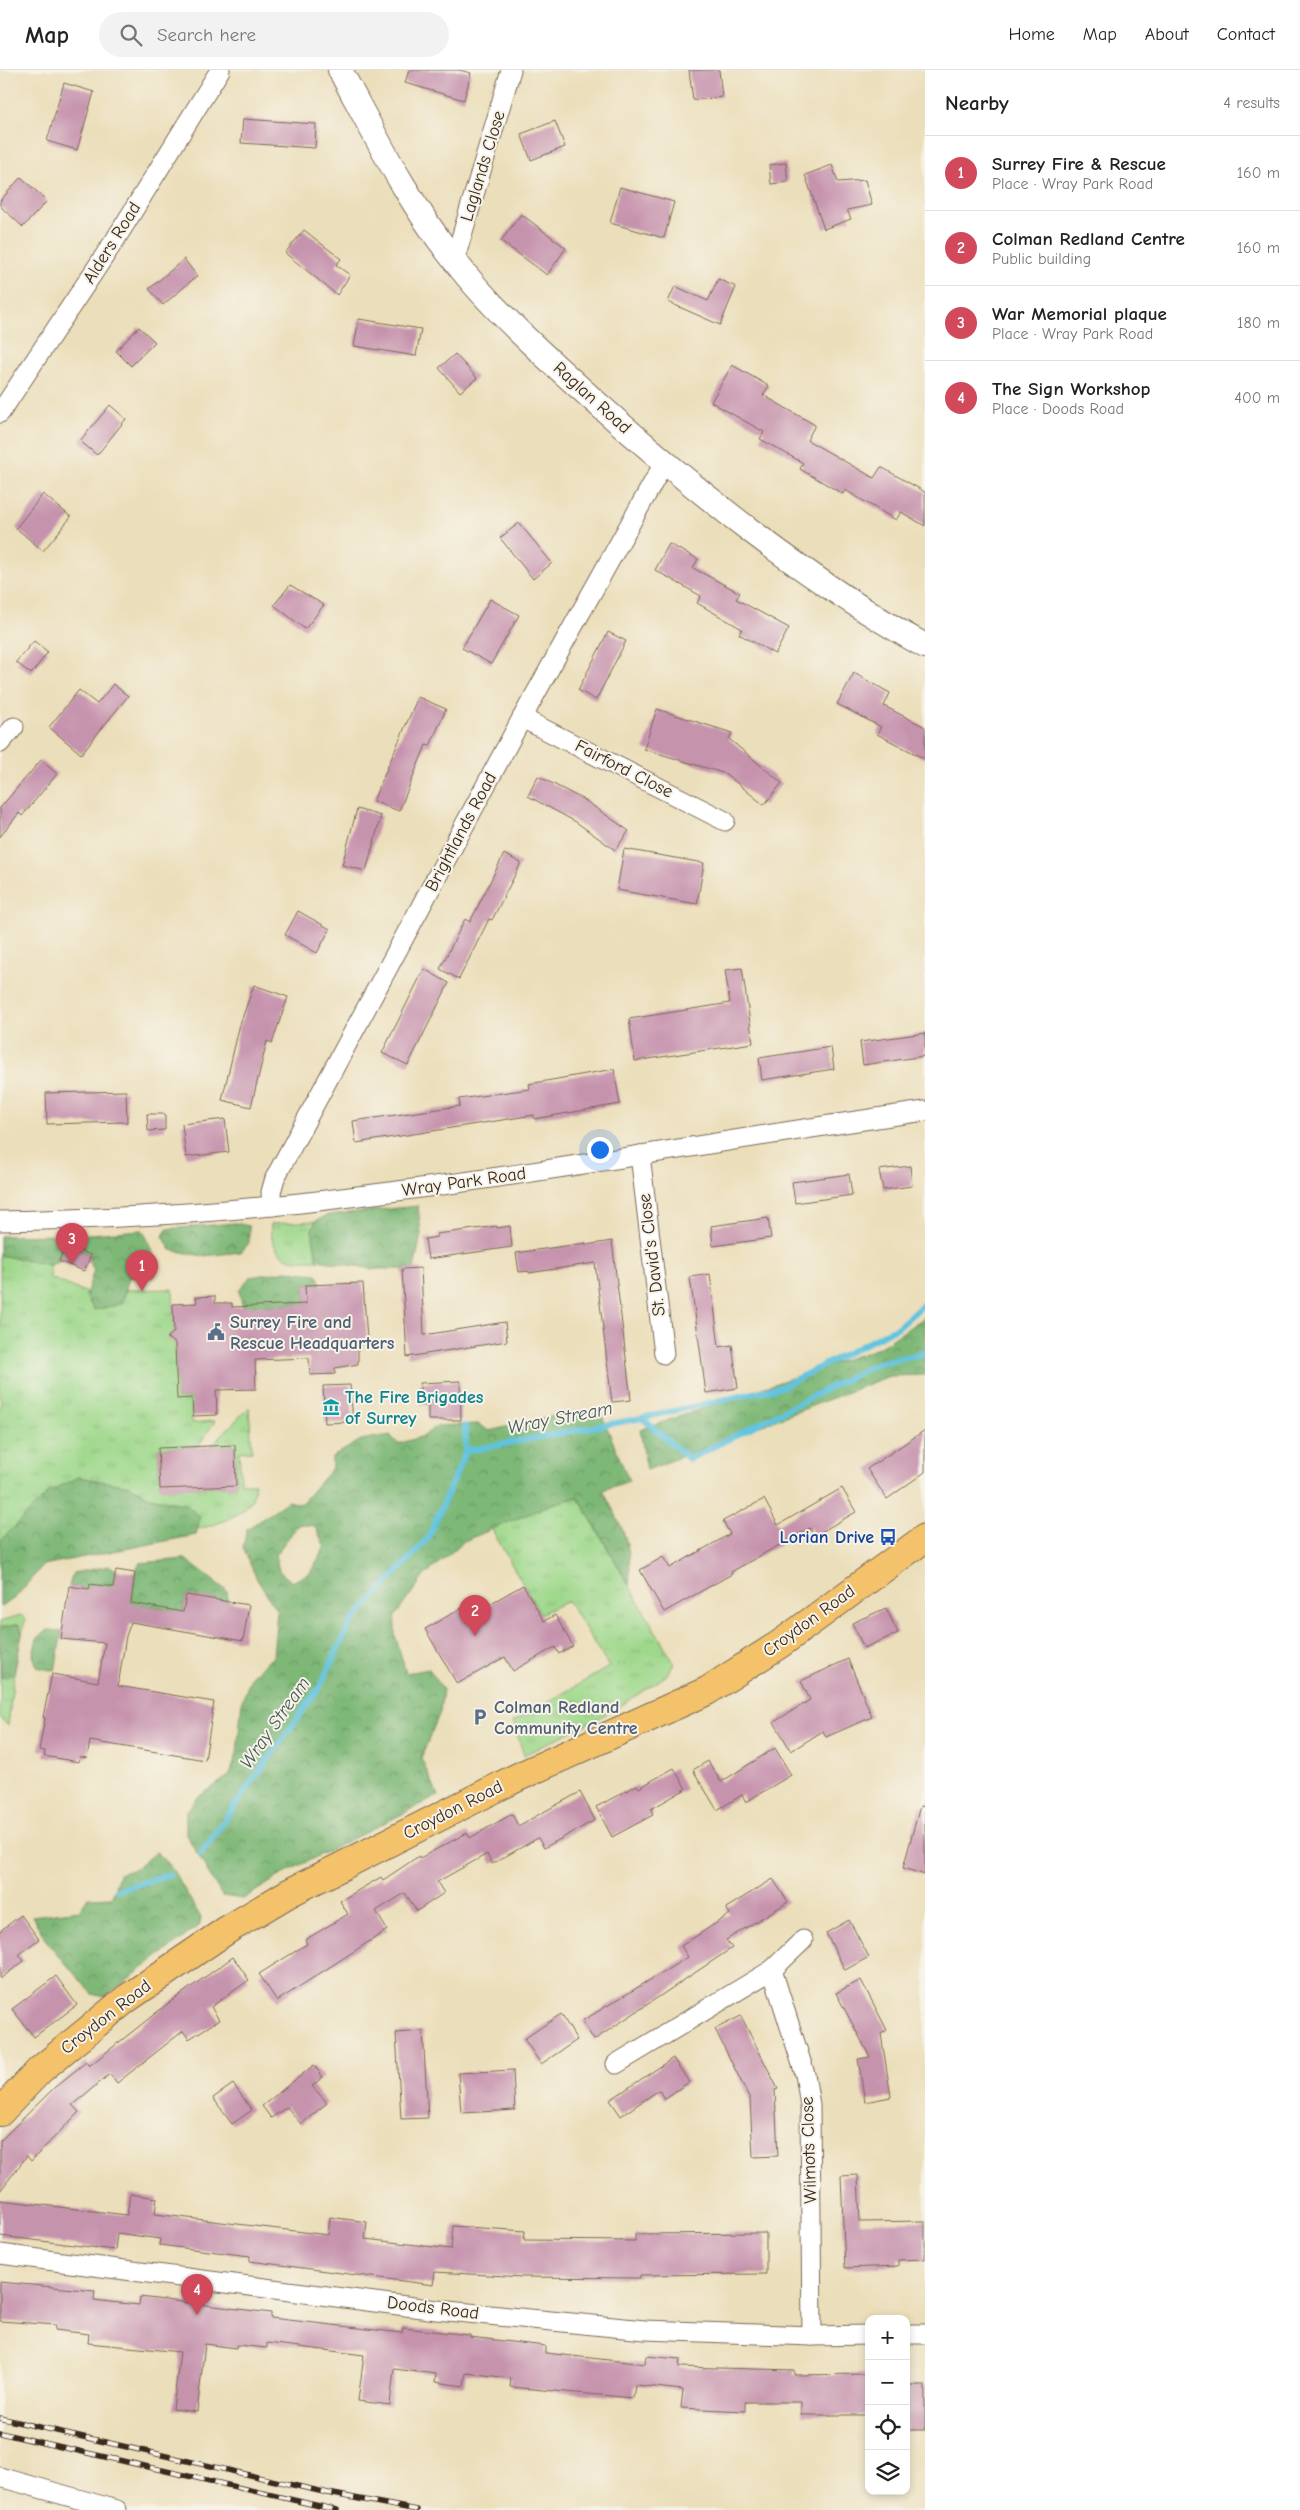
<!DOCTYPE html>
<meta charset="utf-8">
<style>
body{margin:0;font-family:"Comic Neue",sans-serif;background:#f2f2f2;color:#222}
.controls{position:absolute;right:15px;bottom:15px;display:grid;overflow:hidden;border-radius:10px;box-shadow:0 2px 8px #0003}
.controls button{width:45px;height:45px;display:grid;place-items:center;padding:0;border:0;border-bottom:1px solid #e0e0e0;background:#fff;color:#222;font:25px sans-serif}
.you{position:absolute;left:599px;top:1079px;width:18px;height:18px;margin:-12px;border:4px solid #fff;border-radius:50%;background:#1a73e8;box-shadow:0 0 0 8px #1a73e833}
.badge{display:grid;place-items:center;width:32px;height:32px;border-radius:50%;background:#d1495b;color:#fff;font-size:16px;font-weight:700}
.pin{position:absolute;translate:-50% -41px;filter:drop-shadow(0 1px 2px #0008)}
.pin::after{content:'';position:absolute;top:26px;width:18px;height:15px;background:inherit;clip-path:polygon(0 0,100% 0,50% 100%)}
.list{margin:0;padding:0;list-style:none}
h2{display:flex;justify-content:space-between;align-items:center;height:65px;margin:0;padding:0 20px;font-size:21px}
h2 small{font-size:16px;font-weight:400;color:#767676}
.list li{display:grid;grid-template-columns:32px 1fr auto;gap:15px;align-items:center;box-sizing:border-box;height:75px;padding:0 20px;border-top:1px solid #e0e0e0}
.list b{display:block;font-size:19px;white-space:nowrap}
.list p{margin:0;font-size:16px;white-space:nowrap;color:#767676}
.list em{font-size:16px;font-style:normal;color:#767676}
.icon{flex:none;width:28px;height:28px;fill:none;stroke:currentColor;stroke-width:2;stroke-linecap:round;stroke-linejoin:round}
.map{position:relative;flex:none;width:925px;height:2440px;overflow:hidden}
header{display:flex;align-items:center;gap:30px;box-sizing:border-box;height:70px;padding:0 25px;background:#fff;border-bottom:1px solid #e0e0e0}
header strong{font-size:24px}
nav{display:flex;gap:28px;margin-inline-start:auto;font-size:18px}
.search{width:350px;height:45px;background:#f2f2f2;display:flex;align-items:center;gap:12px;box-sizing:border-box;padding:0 18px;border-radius:28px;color:#767676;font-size:19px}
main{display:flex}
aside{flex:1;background:#fff}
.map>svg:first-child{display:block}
</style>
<header>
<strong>Map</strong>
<div class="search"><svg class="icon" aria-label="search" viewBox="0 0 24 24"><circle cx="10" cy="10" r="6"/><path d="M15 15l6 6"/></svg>Search here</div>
<nav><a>Home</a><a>Map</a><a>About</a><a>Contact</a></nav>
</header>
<main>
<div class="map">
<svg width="925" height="2440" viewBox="0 0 925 2440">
<defs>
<pattern id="grass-tufts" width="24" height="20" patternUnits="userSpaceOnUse" patternTransform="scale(1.25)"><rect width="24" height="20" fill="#9ed88b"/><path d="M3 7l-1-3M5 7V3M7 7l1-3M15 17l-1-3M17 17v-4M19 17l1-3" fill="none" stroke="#89ba78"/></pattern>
<pattern id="forest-crowns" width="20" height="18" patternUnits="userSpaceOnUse" patternTransform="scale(1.25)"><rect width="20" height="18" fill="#7eb877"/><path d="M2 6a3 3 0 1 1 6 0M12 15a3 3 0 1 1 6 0" fill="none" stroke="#689661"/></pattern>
</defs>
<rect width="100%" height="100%" fill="#f7f3e8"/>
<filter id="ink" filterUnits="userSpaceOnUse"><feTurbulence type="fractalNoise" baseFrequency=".02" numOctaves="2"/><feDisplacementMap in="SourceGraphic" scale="10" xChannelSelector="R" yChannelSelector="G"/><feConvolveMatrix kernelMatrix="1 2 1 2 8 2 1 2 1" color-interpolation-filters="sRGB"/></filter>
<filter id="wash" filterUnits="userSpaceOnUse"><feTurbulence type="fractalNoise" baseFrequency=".0096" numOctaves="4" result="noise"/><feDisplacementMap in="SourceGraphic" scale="20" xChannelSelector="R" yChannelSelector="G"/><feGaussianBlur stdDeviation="1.12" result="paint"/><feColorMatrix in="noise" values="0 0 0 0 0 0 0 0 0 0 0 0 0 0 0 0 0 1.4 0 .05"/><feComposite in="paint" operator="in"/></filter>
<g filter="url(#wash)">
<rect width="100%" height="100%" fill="#ebdeba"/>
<g fill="url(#grass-tufts)" stroke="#6c8154">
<path d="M316,1151l-4,9 5,30c-9,0 -21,1 -29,-2 -13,-4 -19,-22 -17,-34z"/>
<path d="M0,1185l50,10v13l37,15 -1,3 36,8 4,-14 47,-1 1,43 -4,3v4l5,4 2,56 15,-1v25l23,-2 -17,25 -40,2 2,40 76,-2 -1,-41 -24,1 38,-39 3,44 -13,1 2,31h14c-1,5 -1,12 -3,16 -9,18 -37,26 -55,30l2,-12 -12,-12 -38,-8 -19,-11 -81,6 -49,49z"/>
<polygon points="578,1427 674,1593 666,1606 614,1640 524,1685 513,1652 609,1597 568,1531 540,1544 491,1458 552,1434"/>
<polygon points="21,1545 25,1549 14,1604 8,1656 0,1647 0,1552"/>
</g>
<g fill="url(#forest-crowns)" stroke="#5c714a" fill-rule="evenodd">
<polygon points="418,1136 421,1164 414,1199 375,1199 317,1190 312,1160 316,1151 328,1145"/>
<polygon points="235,1153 249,1156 249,1173 241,1182 203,1186 171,1180 163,1166 167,1159"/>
<path d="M142,1160c10,15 15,30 12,47h-25l-7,27 -28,6 -8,-14 8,-26 -5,-9 2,-6 -21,-9 7,-11z"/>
<polygon points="59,1165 65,1174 59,1191 50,1195 0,1185 0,1166"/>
<polygon points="287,1201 317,1204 321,1214 305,1215 306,1234 253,1236 244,1242 239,1220 250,1207"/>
<polygon points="925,1247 925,1305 889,1306 647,1400 640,1360 879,1278"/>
<path d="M565,1343h36l28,68 -26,9c18,36 30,52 26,95l-51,-88 -26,7 -88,37 -40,35 -29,40v19l11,38 23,-4 14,20 -3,23 -19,46 17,38 -150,75 -45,28 -21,-3 -36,-62v-22l11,-14 33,-23 7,-21 5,-53 10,-26 21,-18 4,-46 -20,-32 -14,-31 4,-19 41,-28 13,3 31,-36v-11l29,-17 29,-5 8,9 26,-8 12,-10 42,-2 11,7zM299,1454l16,2 10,21 -15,26 -18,9 -13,-11 -4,-16z"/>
<polygon points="79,1407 130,1416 149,1427 187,1435 200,1447 196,1465 43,1495 15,1528 0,1537 0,1471 49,1422"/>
<polygon points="185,1489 227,1521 228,1532 186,1525 183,1542 142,1535 139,1553 128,1552 135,1503 140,1493"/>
<polygon points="110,1496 116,1500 113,1514 107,1524 101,1515 90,1514 89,1519 69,1516 73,1503"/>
<polygon points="19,1554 22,1564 14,1604 1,1608 0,1558"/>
<polygon points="48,1560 62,1561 55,1601 37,1597 33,1585 37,1568"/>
<polygon points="156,1782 171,1797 201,1848 199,1856 104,1927 92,1924 48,1873 32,1846 80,1840 88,1828 112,1827 119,1804 135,1799"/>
</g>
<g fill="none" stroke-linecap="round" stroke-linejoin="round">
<g stroke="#61c3df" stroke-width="6">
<polyline points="642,1348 689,1389 878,1293 925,1283"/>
<polyline points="466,1381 642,1348 781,1317 898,1257 925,1233"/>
<polyline points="201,1783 319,1618 350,1554 428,1468 466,1381 465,1356"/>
<polyline points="117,1820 169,1805"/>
</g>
</g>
<g id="blocks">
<g fill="#c693ad">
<polygon points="409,0 459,0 471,3 464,30 405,13"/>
<polygon points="689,0 719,0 722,27 693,30"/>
<polygon points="64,13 94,22 77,80 47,71"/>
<polygon points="243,49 316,54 315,78 241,73"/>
<polygon points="555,51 565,77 531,90 521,64"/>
<polygon points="786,93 788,112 771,114 769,95"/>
<polygon points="832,95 838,112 865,110 872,135 847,140 851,149 824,159 805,105"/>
<polygon points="21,107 47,131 23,157 0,136 0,131"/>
<polygon points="620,117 674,132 664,168 610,153"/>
<polygon points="521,144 566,178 547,205 501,171"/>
<polygon points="304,160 341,189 336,195 350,205 337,225 285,183"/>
<polygon points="184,189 197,206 163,235 149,219"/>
<polygon points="718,209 736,217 720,255 668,232 675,216 708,231"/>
<polygon points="359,249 421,259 416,286 354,276"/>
<polygon points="139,257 155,272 131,296 116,281"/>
<polygon points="455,284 477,308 460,322 439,298"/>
<polygon points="732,295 769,316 763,325 815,355 807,370 874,408 881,397 925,422 925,456 901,442 896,450 845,420 843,424 800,399 803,393 760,369 764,362 711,332"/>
<polygon points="110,335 126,349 97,385 80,371"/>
<polygon points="43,424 71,447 43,481 16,458"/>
<polygon points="519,453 552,493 533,509 500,468"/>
<polygon points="669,474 698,489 693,498 740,523 736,529 789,558 775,584 739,564 742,559 697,533 701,526 655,500"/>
<polygon points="290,515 324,535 305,559 274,535"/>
<polygon points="490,529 519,545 491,594 462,578"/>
<polygon points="608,562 626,571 596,630 578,620"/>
<polygon points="34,571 48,582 31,604 16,592"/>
<polygon points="854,603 890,623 884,636 925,657 925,689 877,664 881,657 837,634"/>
<polygon points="113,614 128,626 81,684 49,657 79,620 97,634"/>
<polygon points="418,627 446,639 430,676 426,675 399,741 373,731"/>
<polygon points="657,639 732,663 729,669 782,713 764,735 726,704 644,679"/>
<polygon points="41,690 57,704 22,746 19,743 0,767 0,738"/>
<polygon points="538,706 586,731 629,761 615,780 576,752 528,726"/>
<polygon points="357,739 381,746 366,801 342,795"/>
<polygon points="624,779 704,793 697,834 617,820"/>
<polygon points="504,784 521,793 492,850 489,849 459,909 440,899 465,849 470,852"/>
<polygon points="298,841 330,859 317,883 285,865"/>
<polygon points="742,898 753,973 635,991 629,949 730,933 725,900"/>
<polygon points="424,899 449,913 408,995 382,983"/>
<polygon points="254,915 288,927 272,973 267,971 251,1037 222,1030 240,954"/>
<polygon points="925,963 925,986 863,995 860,972"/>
<polygon points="831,977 834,999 762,1010 759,988"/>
<polygon points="614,999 620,1034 534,1049 534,1045 356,1073 353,1051 460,1036 459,1029 530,1019 529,1014"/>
<polygon points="126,1021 127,1052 47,1054 46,1023"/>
<polygon points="147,1044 165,1044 165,1060 148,1061"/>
<polygon points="225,1049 229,1082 186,1087 182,1054"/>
<polygon points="910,1096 912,1116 883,1120 879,1100"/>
<polygon points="849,1104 852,1125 795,1133 792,1112"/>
<polygon points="768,1148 771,1168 713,1176 711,1156"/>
<polygon points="497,1156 497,1158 510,1156 512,1177 428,1189 425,1169 437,1167 437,1164"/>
<polygon points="612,1171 631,1330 612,1332 595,1193 529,1203 529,1201 519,1202 516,1183 586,1173 586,1175"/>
<polygon points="65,1175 91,1185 84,1201 59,1191"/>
<polygon points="421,1198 424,1265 505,1252 507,1271 407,1287 402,1199"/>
<polygon points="710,1204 719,1277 732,1275 738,1318 706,1323 690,1207"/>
<polygon points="363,1213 367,1269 358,1278 358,1294 335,1298 335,1304 310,1305 309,1288 255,1290 256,1319 216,1320 217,1345 193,1346 192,1328 177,1329 175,1273 167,1268 174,1262 173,1234 197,1233 196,1227 215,1226 215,1233 232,1233 232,1237 306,1234 305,1215"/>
<polygon points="460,1311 461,1350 428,1350 428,1335 421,1335 420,1313"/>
<polygon points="350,1315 353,1352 325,1353 323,1316"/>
<polygon points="925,1360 925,1402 887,1429 867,1399"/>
<polygon points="235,1375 236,1416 160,1419 158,1378"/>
<polygon points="842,1418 856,1442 814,1466 810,1458 731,1502 732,1504 664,1542 640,1500 663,1487 670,1498 730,1464 723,1451 764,1429 778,1455"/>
<polygon points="116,1500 135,1503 131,1533 183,1542 186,1525 249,1535 243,1571 131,1552 126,1566 118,1616 214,1632 205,1690 90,1671 87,1688 80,1687 79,1692 44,1686 45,1681 39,1680 45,1648 43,1647 52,1604 98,1612 105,1573 61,1569 69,1516 89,1519 90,1514 113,1517"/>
<polygon points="523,1515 544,1551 555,1545 573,1576 559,1584 555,1577 513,1601 505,1587 457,1614 425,1559 467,1535 472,1544"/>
<polygon points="886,1538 898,1563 864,1578 852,1553"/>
<polygon points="848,1589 872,1647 826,1667 823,1661 791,1681 774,1652 810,1630 801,1611"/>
<polygon points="775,1678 791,1705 746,1732 742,1725 717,1740 693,1700 708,1691 721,1712"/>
<polygon points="674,1698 686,1719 651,1739 653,1745 612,1767 596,1737 637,1715 639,1718"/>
<polygon points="580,1722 595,1750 544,1778 538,1768 492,1794 487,1784 437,1812 444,1823 417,1841 405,1823 376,1841 387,1860 277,1931 259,1904 307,1874 305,1870 348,1844 340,1831 381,1807 383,1810 419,1786 420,1788 467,1763 470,1768 512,1744 518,1756"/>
<polygon points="920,1736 925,1737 925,1805 903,1798"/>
<polygon points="773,1809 788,1832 726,1870 732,1878 594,1970 582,1951 688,1887 681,1876 730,1844 726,1838"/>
<polygon points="21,1845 39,1869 19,1884 24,1891 0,1909 0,1861"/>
<polygon points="849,1850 869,1887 845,1900 826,1863"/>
<polygon points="233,1887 249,1910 211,1937 219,1950 189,1969 183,1961 117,2013 110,2004 72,2035 79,2042 31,2091 27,2086 0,2121 0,2071 55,2017 86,1992 89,1996 166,1935"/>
<polygon points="56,1906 77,1935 34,1967 12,1939"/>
<polygon points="861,1910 887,1960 881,1964 891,2027 865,2032 858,1989 870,1987 836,1923"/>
<polygon points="561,1944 577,1970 541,1994 524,1969"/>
<polygon points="741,1946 778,2019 775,2020 778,2086 753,2087 750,2029 715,1959"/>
<polygon points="423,1961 428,2048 401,2049 396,1963"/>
<polygon points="673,1988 689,2012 664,2029 659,2020 621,2046 610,2030"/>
<polygon points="314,1995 323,2007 312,2016 327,2033 301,2054 287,2037 271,2048 262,2036"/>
<polygon points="513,2000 515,2040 461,2043 458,2003"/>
<polygon points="233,2014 252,2040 232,2054 213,2028"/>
<polygon points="858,2105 860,2152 925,2151 925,2189 898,2190 898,2196 845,2198 841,2106"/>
<polygon points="130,2124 157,2128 155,2144 328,2165 330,2147 367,2152 365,2169 451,2179 453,2156 525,2161 524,2170 635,2171 635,2164 766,2163 766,2204 640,2205 640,2208 523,2207 435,2202 433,2215 250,2191 250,2186 159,2175 160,2169 117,2163 115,2180 0,2166 0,2130 127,2145"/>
<polygon points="0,2212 95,2221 94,2230 110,2232 139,2235 140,2227 271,2243 271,2248 402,2263 403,2258 470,2265 470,2267 545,2276 545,2283 645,2294 646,2286 680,2289 679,2297 794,2300 794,2305 869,2304 869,2345 801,2345 801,2332 745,2332 745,2341 681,2338 683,2320 635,2315 633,2328 510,2317 511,2308 466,2303 464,2316 435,2312 436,2304 394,2299 390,2335 358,2331 364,2285 267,2273 267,2278 237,2275 236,2278 205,2274 197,2342 173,2339 180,2282 88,2273 89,2264 55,2260 56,2255 0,2251"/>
<rect x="906" y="2315" width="19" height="45"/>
</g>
</g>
</g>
<g filter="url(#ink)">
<use href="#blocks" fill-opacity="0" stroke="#796955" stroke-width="1"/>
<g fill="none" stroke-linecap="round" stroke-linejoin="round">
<g stroke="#796955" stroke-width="21">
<g id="minor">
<polyline points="454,192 511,0"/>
<polyline points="0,343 115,170 220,0"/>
<polyline points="522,648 725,751"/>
<polyline points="0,673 14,657"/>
<polyline points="640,1085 664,1284"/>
<polyline points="272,1136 271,1122 275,1108 522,648 664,393"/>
<path d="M0,1151c117,-2 235,-9 350,-24 193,-23 383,-59 575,-86"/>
<polyline points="772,1900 803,1870"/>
<polyline points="616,1994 772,1900 805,2004 810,2035 812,2266"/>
<polyline points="0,2184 437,2240 645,2260 812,2266 869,2265"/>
<polyline points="906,2264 925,2264"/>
<polyline points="0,2407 117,2440"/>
</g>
</g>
<g stroke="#796955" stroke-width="26">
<path id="tertiary" d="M340,0c35,65 68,132 114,190 39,51 97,102 145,145 101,90 208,175 326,241"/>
</g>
<g stroke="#796955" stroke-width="30">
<polyline id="primary" points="0,2042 40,2000 126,1929 227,1860 289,1823 518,1707 707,1621 780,1574 925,1468"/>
</g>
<use href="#minor" stroke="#fff" stroke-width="19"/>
<use href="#tertiary" stroke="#fff" stroke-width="24"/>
<use href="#primary" stroke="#f3c26a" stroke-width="28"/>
<g stroke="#3b2a1e" stroke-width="5.5">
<g id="rail">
<polyline points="0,2348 328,2423 417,2440"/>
<polyline points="0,2363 337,2440"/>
</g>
</g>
<use href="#rail" stroke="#f7f3e8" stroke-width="4" stroke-dasharray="11" stroke-linecap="butt"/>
</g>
</g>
<defs>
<g id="civic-bare" transform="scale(1.35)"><path d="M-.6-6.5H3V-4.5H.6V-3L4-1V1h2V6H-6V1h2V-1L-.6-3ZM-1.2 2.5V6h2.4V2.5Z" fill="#5c6f8a" stroke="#f7f3e8" stroke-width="2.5" paint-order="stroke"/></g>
<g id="museum-bare" transform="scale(1.35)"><path d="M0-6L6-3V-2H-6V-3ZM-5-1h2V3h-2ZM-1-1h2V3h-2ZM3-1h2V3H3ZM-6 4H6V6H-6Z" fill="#0f9aa8" stroke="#f7f3e8" stroke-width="2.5" paint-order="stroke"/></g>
<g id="bus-bare" transform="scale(1.35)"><path d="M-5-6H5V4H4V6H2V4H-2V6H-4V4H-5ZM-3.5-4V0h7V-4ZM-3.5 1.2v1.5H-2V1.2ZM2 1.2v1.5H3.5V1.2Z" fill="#1a4fb4" stroke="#f7f3e8" stroke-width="2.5" paint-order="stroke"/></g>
<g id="parking-bare" transform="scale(1.35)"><path d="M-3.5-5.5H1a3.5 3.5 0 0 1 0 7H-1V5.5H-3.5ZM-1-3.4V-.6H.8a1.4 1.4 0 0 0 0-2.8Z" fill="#5c6f8a" stroke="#f7f3e8" stroke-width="2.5" paint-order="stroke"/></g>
</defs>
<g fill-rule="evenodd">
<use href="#civic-bare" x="216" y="1262"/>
<use href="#museum-bare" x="331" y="1337"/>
<use href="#bus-bare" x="888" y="1467"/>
<use href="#parking-bare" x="480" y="1647"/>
</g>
<g text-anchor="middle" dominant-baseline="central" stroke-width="4" stroke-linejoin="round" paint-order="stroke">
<g font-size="18" fill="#3b2a1e" stroke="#f7f3e8">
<text transform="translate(483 96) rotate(-73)">Laglands Close</text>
<text transform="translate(112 173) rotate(-58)">Alders Road</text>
<text transform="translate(592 328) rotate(42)">Raglan Road</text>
<text transform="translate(624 699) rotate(27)">Fairford Close</text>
<text transform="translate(461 762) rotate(-62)">Brightlands Road</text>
<text transform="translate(464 1112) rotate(-8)">Wray Park Road</text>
<text transform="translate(652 1185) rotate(-97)">St. David's Close</text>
<text transform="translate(809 1551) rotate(-36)">Croydon Road</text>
<text transform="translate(453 1740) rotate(-27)">Croydon Road</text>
<text transform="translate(106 1947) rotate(-38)">Croydon Road</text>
<text transform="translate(809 2080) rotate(-92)">Wilmots Close</text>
<text transform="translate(433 2238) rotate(7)">Doods Road</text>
</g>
<g font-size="18" font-weight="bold" fill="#4e5e75" stroke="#f7f3e8" text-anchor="start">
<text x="230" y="1252">Surrey Fire and<tspan x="230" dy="21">Rescue Headquarters</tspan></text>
<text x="494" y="1637">Colman Redland<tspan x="494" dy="21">Community Centre</tspan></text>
</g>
<g font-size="18" font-weight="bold" fill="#0d838f" stroke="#f7f3e8" text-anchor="start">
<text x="345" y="1327">The Fire Brigades<tspan x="345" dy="21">of Surrey</tspan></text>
</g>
<g font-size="18" font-weight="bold" fill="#164399" stroke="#f7f3e8" text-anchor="end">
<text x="874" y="1467">Lorian Drive</text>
</g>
<g font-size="19" font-style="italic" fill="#465858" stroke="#f7f3e8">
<text transform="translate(560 1348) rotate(-11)">Wray Stream</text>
<text transform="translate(275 1653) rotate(-55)">Wray Stream</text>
</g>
</g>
</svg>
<div class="controls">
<button>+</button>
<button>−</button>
<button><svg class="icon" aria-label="locate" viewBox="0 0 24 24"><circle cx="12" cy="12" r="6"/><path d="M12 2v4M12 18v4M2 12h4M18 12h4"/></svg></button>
<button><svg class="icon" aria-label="layers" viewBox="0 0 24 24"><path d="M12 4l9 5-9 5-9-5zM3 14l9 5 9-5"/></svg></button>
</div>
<div class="you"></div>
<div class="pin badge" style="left:142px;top:1221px">1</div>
<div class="pin badge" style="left:475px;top:1566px">2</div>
<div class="pin badge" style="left:72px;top:1194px">3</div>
<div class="pin badge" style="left:197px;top:2245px">4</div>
</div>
<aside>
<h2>Nearby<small>4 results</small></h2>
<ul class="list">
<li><span class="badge">1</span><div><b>Surrey Fire &amp; Rescue</b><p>Place · Wray Park Road</p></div><em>160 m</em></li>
<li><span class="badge">2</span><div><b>Colman Redland Centre</b><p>Public building</p></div><em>160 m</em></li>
<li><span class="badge">3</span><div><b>War Memorial plaque</b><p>Place · Wray Park Road</p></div><em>180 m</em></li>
<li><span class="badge">4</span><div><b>The Sign Workshop</b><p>Place · Doods Road</p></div><em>400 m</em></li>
</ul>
</aside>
</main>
